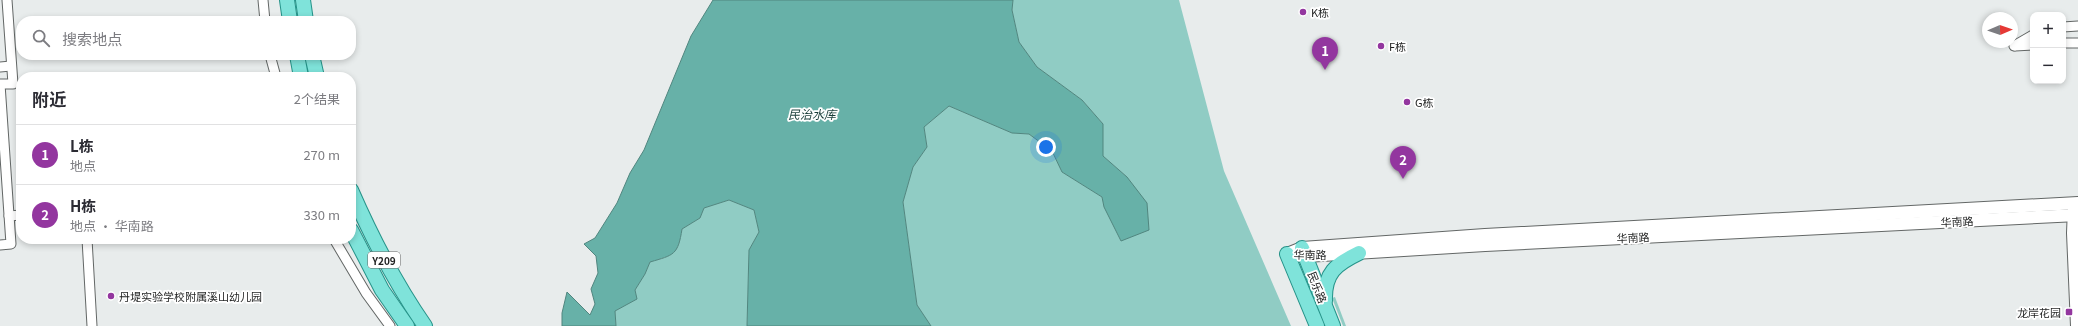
<!DOCTYPE html>
<html lang="zh">
<meta charset="utf-8">
<style>
body{margin:0;font-family:Georgia,"Noto Sans SC",serif;background:#f7f7f7;color:#2b2b33}
.controls{position:absolute;right:12px;top:12px;display:grid;overflow:hidden;border-radius:8px;box-shadow:0 2px 6px #0003}
.controls button{width:36px;height:36px;display:grid;place-items:center;padding:0;border:0;border-bottom:1px solid #e1e1e2;background:#fff;color:#2b2b33;font:20px sans-serif}
.compass{position:absolute;left:1982px;top:12px;width:36px;height:36px;border-radius:50%;background:#fff;box-shadow:0 2px 6px #0003;rotate:88deg}
.you{position:absolute;left:1046px;top:147px;width:14px;height:14px;margin:-10px;border:3px solid #fff;border-radius:50%;background:#1a73e8;box-shadow:0 0 0 6px #1a73e833}
.badge{display:grid;place-items:center;width:26px;height:26px;border-radius:50%;background:#93369f;color:#fff;font-size:13px;font-weight:700}
.pin{position:absolute;translate:-50% -33px;filter:drop-shadow(0 1px 2px #0008)}
.pin::after{content:'';position:absolute;top:21px;width:14px;height:12px;background:inherit;clip-path:polygon(0 0,100% 0,50% 100%)}
.list{margin:0;padding:0;list-style:none}
h2{display:flex;justify-content:space-between;align-items:center;height:52px;margin:0;padding:0 16px;font-size:17px}
h2 small{font-size:13px;font-weight:400;color:#7c7c81}
.list li{display:grid;grid-template-columns:26px 1fr auto;gap:12px;align-items:center;box-sizing:border-box;height:60px;padding:0 16px;border-top:1px solid #e1e1e2}
.list b{display:block;font-size:15px;white-space:nowrap}
.list p{margin:0;font-size:13px;white-space:nowrap;color:#7c7c81}
.list em{font-size:13px;font-style:normal;color:#7c7c81}
.icon{flex:none;width:22px;height:22px;fill:none;stroke:currentColor;stroke-width:2;stroke-linecap:round;stroke-linejoin:round}
.map{position:relative;flex:none;width:2078px;height:326px;overflow:hidden}
.search{position:absolute;background:#fff;box-shadow:0 2px 6px #0003;left:16px;top:16px;width:340px;height:44px;display:flex;align-items:center;gap:10px;box-sizing:border-box;padding:0 14px;border-radius:16px;color:#7c7c81;font-size:15px}
.panel{position:absolute;background:#fff;box-shadow:0 2px 6px #0003;left:16px;top:72px;width:340px;height:172px;border-radius:16px}
.map>svg:first-child{display:block}
</style>
<div class="map">
<svg width="2078" height="326" viewBox="0 0 2078 326">
<rect width="100%" height="100%" fill="#e8ecec"/>
<g fill="#90ccc4">
<polygon points="1013,0 1179,0 1224,171 1291,326 931,326 917,305 903,202 913,167 927,147 924,127 949,106 1012,133 1029,134 1052,151 1062,172 1102,197 1105,207 1121,241 1127,177 1103,156 1103,124 1082,100 1037,67 1019,42 1012,10"/>
<path d="M729,200l25,10 5,22 -10,18 -2,76h-131l-1,-15 21,-12 -1,-9 10,-16 5,-12c23,-6 28,-8 32,-33l18,-11 4,-10z"/>
<polygon points="1335,297 1346,326 1343,326 1332,298"/>
</g>
<path fill="#67b1a8" stroke="#51867f" d="M713,0h300l-1,10 7,32 18,25 45,33 21,24v32l24,21 20,26 2,27 -28,11 -17,-34 -2,-10 -40,-25 -10,-21 -23,-17 -17,-1 -63,-27 -25,21 3,20 -14,20 -10,35 14,103 14,21h-184l2,-76 10,-18 -5,-22 -25,-10 -25,8 -4,10 -18,11c-4,26 -8,26 -32,33l-5,12 -10,16 2,9 -22,12 1,15h-54v-13l5,-21 23,23 5,-11 -4,-15 7,-16 -2,-17 -12,-12 11,-6 22,-35 13,-30 14,-23 47,-114z"/>
<g fill="none" stroke-linecap="round" stroke-linejoin="round">
<g stroke="#636766" stroke-width="11">
<g id="street">
<polyline points="263,0 265,21"/>
<polyline points="2063,27 2078,26"/>
<polyline points="2063,43 2078,43"/>
<polyline points="2014,46 2033,35"/>
<polyline points="2015,46 2033,45"/>
<polyline points="270,55 276,77"/>
<polyline points="0,67 11,66"/>
<polyline points="9,216 21,215"/>
<polyline points="87,239 92,326"/>
<polyline points="334,239 366,293 390,326"/>
<polyline points="0,245 11,244 0,84 13,84 7,0"/>
</g>
</g>
<g stroke="#636766" stroke-width="14">
<g id="secondary">
<polyline points="2074,208 2073,233 2077,326"/>
<polyline points="1287,254 1302,248 1485,235 2078,203"/>
<polyline points="1298,255 1306,256 1485,245 2078,215"/>
</g>
</g>
<g stroke="#269389" stroke-width="16">
<g id="primary">
<polyline points="287,0 290,21"/>
<polyline points="303,0 306,21"/>
<polyline points="297,55 301,77"/>
<polyline points="312,55 317,77"/>
<path d="M351,190c21,48 44,93 74,136"/>
<polyline points="351,230 382,290 407,326"/>
<polyline points="1302,248 1333,326"/>
<polyline points="1287,254 1317,326"/>
<path d="M1325,301c-1,-28 11,-37 34,-48"/>
</g>
</g>
<use href="#street" stroke="#fff" stroke-width="9"/>
<use href="#secondary" stroke="#fff" stroke-width="12"/>
<use href="#primary" stroke="#7fe3da" stroke-width="14"/>
</g>
<g fill="#93369f" stroke="#fff" stroke-width="1.5">
<circle cx="1303" cy="12" r="4"/>
<circle cx="1381" cy="46" r="4"/>
<circle cx="1407" cy="102" r="4"/>
<circle cx="111" cy="296" r="4"/>
<rect x="2065" y="308" width="8" height="8" rx="2"/>
</g>
<g text-anchor="middle" dominant-baseline="central" stroke-width="3.5" stroke-linejoin="round" paint-order="stroke">
<rect fill="#fff" stroke="#626363" stroke-width="1" x="368" y="252" width="32" height="16" rx="3"/>
<g font-size="10" font-weight="bold" fill="#1f2020">
<text x="384" y="260">Y209</text>
</g>
<g font-size="11" fill="#1f2020" stroke="#fff" text-anchor="start">
<text x="1311" y="12">K栋</text>
<text x="1389" y="46">F栋</text>
<text x="1415" y="102">G栋</text>
<text x="119" y="296">丹堤实验学校附属溪山幼儿园</text>
<text x="2061" y="312" text-anchor="end">龙岸花园</text>
</g>
<g font-size="11" fill="#1f2020" stroke="#fff">
<text transform="translate(1957 221) rotate(-3)">华南路</text>
<text transform="translate(1633 237) rotate(-3)">华南路</text>
<text transform="translate(1310 254) rotate(1)">华南路</text>
<text transform="translate(1318 287) rotate(69)">民乐路</text>
</g>
<g font-size="12" font-style="italic" fill="#1a3e3a" stroke="#fff">
<text x="812" y="113">民治水库</text>
</g>
</g>
</svg>
<div class="controls">
<button>+</button>
<button>−</button>
</div>
<svg class="compass" viewBox="-18 -18 36 36"><path d="M0-13l5 13h-10z" fill="#e53935"/><path d="M0 13l5-13h-10z" fill="#7c7c81"/></svg>
<div class="you"></div>
<div class="pin badge" style="left:1325px;top:70px">1</div>
<div class="pin badge" style="left:1403px;top:179px">2</div>
<div class="search"><svg class="icon" aria-label="search" viewBox="0 0 24 24"><circle cx="10" cy="10" r="6"/><path d="M15 15l6 6"/></svg>搜索地点</div>
<section class="panel">
<h2>附近<small>2个结果</small></h2>
<ul class="list">
<li><span class="badge">1</span><div><b>L栋</b><p>地点</p></div><em>270 m</em></li>
<li><span class="badge">2</span><div><b>H栋</b><p>地点 · 华南路</p></div><em>330 m</em></li>
</ul>
</section>
</div>
